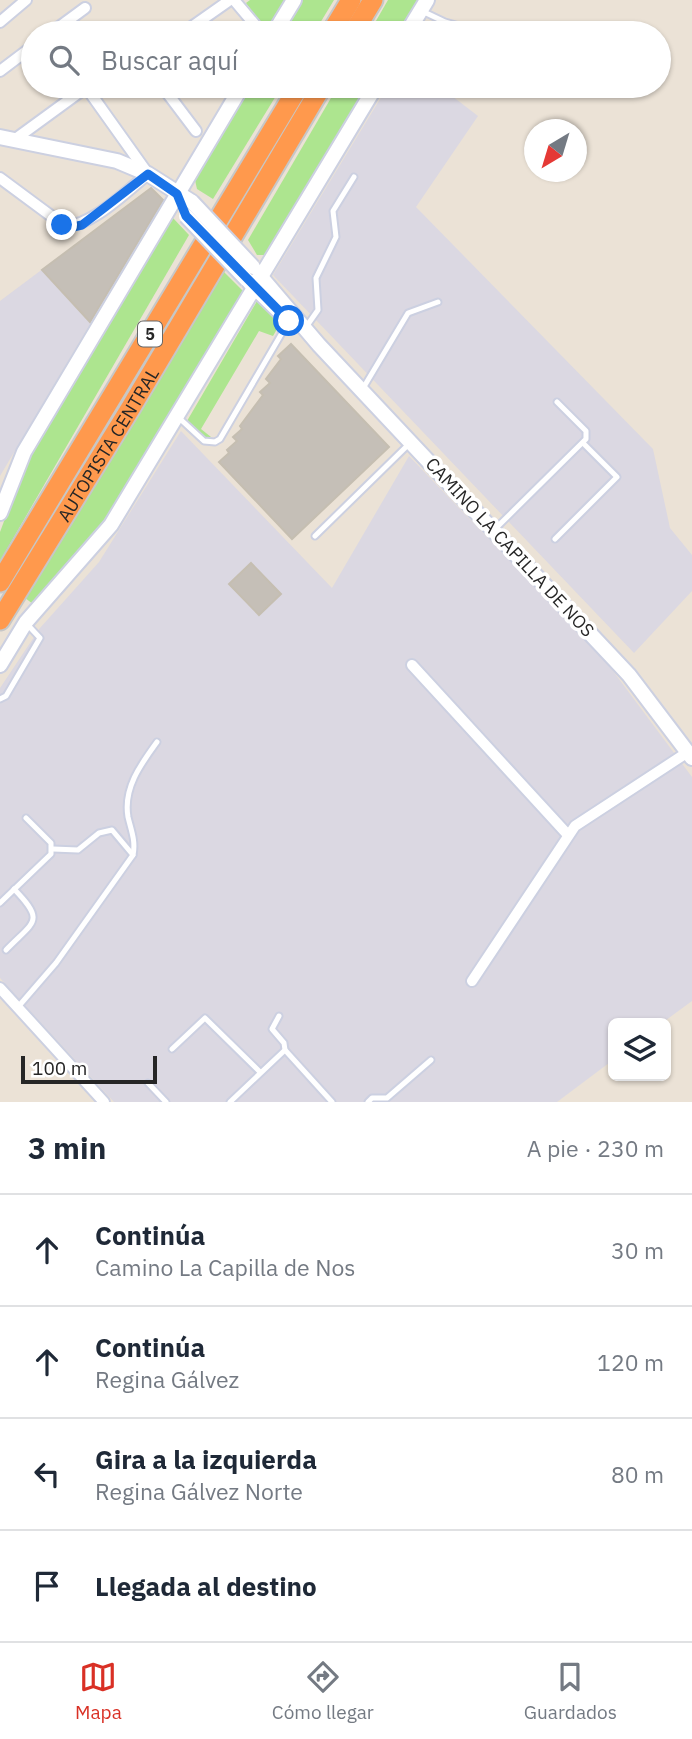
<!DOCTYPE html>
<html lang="es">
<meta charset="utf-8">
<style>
body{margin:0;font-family:"IBM Plex Sans",sans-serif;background:#f2f2f3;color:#1f2937}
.controls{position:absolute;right:21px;bottom:21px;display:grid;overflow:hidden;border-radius:10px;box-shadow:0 2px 5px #0004}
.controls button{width:63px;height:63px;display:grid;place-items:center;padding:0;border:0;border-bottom:2px solid #e0e1e3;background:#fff;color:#1f2937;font:35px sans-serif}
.compass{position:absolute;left:524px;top:119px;width:63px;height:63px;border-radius:50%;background:#fff;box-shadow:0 2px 5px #0004;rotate:218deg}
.scale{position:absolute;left:21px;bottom:18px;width:136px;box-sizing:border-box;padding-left:7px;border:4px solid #262626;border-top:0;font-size:19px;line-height:24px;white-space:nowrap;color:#262626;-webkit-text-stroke:5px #fff;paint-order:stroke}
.stop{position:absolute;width:21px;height:21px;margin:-16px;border:5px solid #1a73e8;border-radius:50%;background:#fff}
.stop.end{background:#1a73e8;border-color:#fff;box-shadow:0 2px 7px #0008}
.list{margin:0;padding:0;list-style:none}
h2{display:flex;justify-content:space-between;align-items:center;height:91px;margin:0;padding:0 28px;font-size:30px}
h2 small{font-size:23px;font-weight:400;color:#747a83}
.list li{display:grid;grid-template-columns:46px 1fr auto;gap:21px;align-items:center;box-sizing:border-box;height:112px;padding:0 28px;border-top:2px solid #e0e1e3}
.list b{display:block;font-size:26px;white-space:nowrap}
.list p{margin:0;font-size:23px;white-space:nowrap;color:#747a83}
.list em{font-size:23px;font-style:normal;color:#747a83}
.icon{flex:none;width:38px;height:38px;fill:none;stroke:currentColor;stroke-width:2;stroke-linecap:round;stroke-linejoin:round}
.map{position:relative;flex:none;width:692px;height:1102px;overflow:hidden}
.search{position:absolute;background:#fff;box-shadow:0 2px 5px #0004;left:21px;right:21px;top:21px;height:77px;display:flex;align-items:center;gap:18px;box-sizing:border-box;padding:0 24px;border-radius:38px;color:#747a83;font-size:26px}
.sheet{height:539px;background:#fff}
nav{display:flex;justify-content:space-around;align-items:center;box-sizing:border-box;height:98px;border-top:2px solid #e0e1e3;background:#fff;font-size:19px;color:#747a83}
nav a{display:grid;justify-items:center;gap:4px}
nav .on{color:#d93025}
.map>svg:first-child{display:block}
</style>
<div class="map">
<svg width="692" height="1102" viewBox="0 0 692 1102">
<rect width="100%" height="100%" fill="#ebe2d6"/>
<g fill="#dbd8e2">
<polygon points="388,86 439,86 478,116 416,207 653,449 670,528 692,555 692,591 634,653 273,275"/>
<polygon points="151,188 163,200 0,476 0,301"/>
<polygon points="181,431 332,588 409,456 604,659 692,777 692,1001 662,1023 613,1023 613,1060 557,1102 114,1102 0,978 0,688 40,628 99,562"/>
</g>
<g fill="#ade58f">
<polygon points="250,0 286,0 267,32 246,3"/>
<polygon points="302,0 334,0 314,33 281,33"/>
<polygon points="388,0 420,0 400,33 369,33"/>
<polygon points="250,86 282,86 213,199 197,189 195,180"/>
<polygon points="338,86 368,86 265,255 257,255 248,240"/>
<polygon points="173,218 189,235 0,561 0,532 29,454"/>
<polygon points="223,271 244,292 128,492 93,537 33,604 25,598"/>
<polygon points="257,301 281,322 273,336 259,331 201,429 211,437 206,439 187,421"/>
</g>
<g fill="#c5bfb7" stroke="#c5beb1" stroke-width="2">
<polygon points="151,188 163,200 90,322 42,270"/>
<polygon points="291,344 389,447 292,539 219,462 229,453 227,450 237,441 233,437 242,429 240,426 263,395 260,392 270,383 266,379 281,359 278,356"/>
<polygon points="251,563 281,594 259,615 229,584"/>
</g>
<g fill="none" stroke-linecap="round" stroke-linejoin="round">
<g stroke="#ccd0e1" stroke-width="9">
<g id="service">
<polyline points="422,11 445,22 484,33"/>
<polyline points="306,327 318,310 316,278 336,237 333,211 354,177"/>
<polyline points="362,390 408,313 438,302"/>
<polyline points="178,417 204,441 215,442 220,439 289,321"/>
<polyline points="495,529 586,439 586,431 557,402"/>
<polyline points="315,536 410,443"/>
<polyline points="555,539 617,477 583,443"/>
<polyline points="0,699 6,696 40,638 26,623"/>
<polyline points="53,849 78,850 99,833 112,830 133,855"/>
<polyline points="0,903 51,854 51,843 26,818"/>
<path d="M6,950c28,-29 40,-28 8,-61"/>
<path d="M18,1007l38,-44 77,-108c3,-14 -2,-25 -5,-38 -5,-29 13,-53 29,-75"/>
<polyline points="172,1049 205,1018 260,1072"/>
<polyline points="285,1050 332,1102"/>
<polyline points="148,1083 166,1102"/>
<polyline points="230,1102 285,1050 284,1043 272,1029 279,1016"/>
<polyline points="368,1102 372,1098 387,1098 431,1060"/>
</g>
</g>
<g stroke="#ccd0e1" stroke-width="14">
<g id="minor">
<polyline points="234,0 262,33"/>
<polyline points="0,22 26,0"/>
<polyline points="51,33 85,8"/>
<polyline points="183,33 230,0"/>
<polyline points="0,71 33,46"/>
<polyline points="162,86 196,131"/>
<polyline points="14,140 88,86"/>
<path d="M0,178l62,46c23,9 67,-35 86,-50l-62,-87"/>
<polyline points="412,665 568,835"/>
<polyline points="472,981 575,826 688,752"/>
<polyline points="0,988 104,1102"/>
</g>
</g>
<g stroke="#ccd0e1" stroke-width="18">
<g id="secondary">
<polyline points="274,33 294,0"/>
<polyline points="407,33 427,0"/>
<polyline points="0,137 117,161 148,174 192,202"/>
<polyline points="256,271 319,345 629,675 692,758"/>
<polyline points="250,283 286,318"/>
<polyline points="0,513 24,452 242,86"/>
<polyline points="0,665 26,622 111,525 376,86"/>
</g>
</g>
<g stroke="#c7c7c7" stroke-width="23">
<g id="motorway">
<polyline points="331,33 351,0"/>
<polyline points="353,33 373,0"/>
<polyline points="0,582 299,86"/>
<path id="s1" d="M0,620l130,-211 192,-323"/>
</g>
</g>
<use href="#service" stroke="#fff" stroke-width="5"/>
<use href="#minor" stroke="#fff" stroke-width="10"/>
<use href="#secondary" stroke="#fff" stroke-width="14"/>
<use href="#motorway" stroke="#ff994d" stroke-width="19"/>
<g stroke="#ccd0e1" stroke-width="18" stroke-linecap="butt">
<g id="secondary-bridge">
<polyline points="192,202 253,267"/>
<polyline points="186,216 247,280"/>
</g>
</g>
<use href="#secondary-bridge" stroke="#fff" stroke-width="14"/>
</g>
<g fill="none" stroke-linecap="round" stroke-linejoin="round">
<polyline stroke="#1a73e8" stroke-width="9" points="62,225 73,227 82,225 148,174 177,194 186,216 289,321"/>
</g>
<g text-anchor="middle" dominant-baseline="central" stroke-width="7" stroke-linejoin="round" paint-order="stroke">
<rect fill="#fff" stroke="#676767" stroke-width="2" x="138" y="321.5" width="24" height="25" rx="5"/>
<g font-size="16" font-weight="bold" fill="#262626">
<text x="150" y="334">5</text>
</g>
<g font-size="18" fill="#262626" stroke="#fff">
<text stroke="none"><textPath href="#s1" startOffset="206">AUTOPISTA CENTRAL</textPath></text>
<text transform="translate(510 547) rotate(47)">CAMINO LA CAPILLA DE NOS</text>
</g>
</g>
</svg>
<div class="controls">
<button><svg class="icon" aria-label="layers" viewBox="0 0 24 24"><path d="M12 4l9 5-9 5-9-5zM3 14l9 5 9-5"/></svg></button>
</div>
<svg class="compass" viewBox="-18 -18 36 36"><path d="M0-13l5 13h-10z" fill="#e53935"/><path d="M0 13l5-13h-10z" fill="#747a83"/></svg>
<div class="scale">100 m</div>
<div class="stop" style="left:289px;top:321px"></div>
<div class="stop end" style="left:62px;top:225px"></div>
<div class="search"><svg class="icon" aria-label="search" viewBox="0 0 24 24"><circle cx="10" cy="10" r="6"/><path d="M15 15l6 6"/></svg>Buscar aquí</div>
</div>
<section class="sheet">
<h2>3 min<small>A pie · 230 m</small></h2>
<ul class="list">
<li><svg class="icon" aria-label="ahead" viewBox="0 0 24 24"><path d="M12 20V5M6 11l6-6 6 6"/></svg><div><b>Continúa</b><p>Camino La Capilla de Nos</p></div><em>30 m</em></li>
<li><svg class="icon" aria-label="ahead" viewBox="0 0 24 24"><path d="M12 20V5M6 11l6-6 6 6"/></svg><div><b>Continúa</b><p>Regina Gálvez</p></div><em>120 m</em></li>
<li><svg class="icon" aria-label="left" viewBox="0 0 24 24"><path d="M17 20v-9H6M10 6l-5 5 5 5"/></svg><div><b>Gira a la izquierda</b><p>Regina Gálvez Norte</p></div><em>80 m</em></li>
<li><svg class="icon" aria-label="arrive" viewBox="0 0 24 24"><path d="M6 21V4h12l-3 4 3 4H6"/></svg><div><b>Llegada al destino</b></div></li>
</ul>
</section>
<nav>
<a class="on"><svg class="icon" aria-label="map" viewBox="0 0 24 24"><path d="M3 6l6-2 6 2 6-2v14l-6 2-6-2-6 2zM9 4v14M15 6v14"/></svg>Mapa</a>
<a><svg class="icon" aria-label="directions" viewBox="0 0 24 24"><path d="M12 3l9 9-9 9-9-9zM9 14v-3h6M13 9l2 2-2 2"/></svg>Cómo llegar</a>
<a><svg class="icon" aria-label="saved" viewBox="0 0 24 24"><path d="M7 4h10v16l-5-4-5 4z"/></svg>Guardados</a>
</nav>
